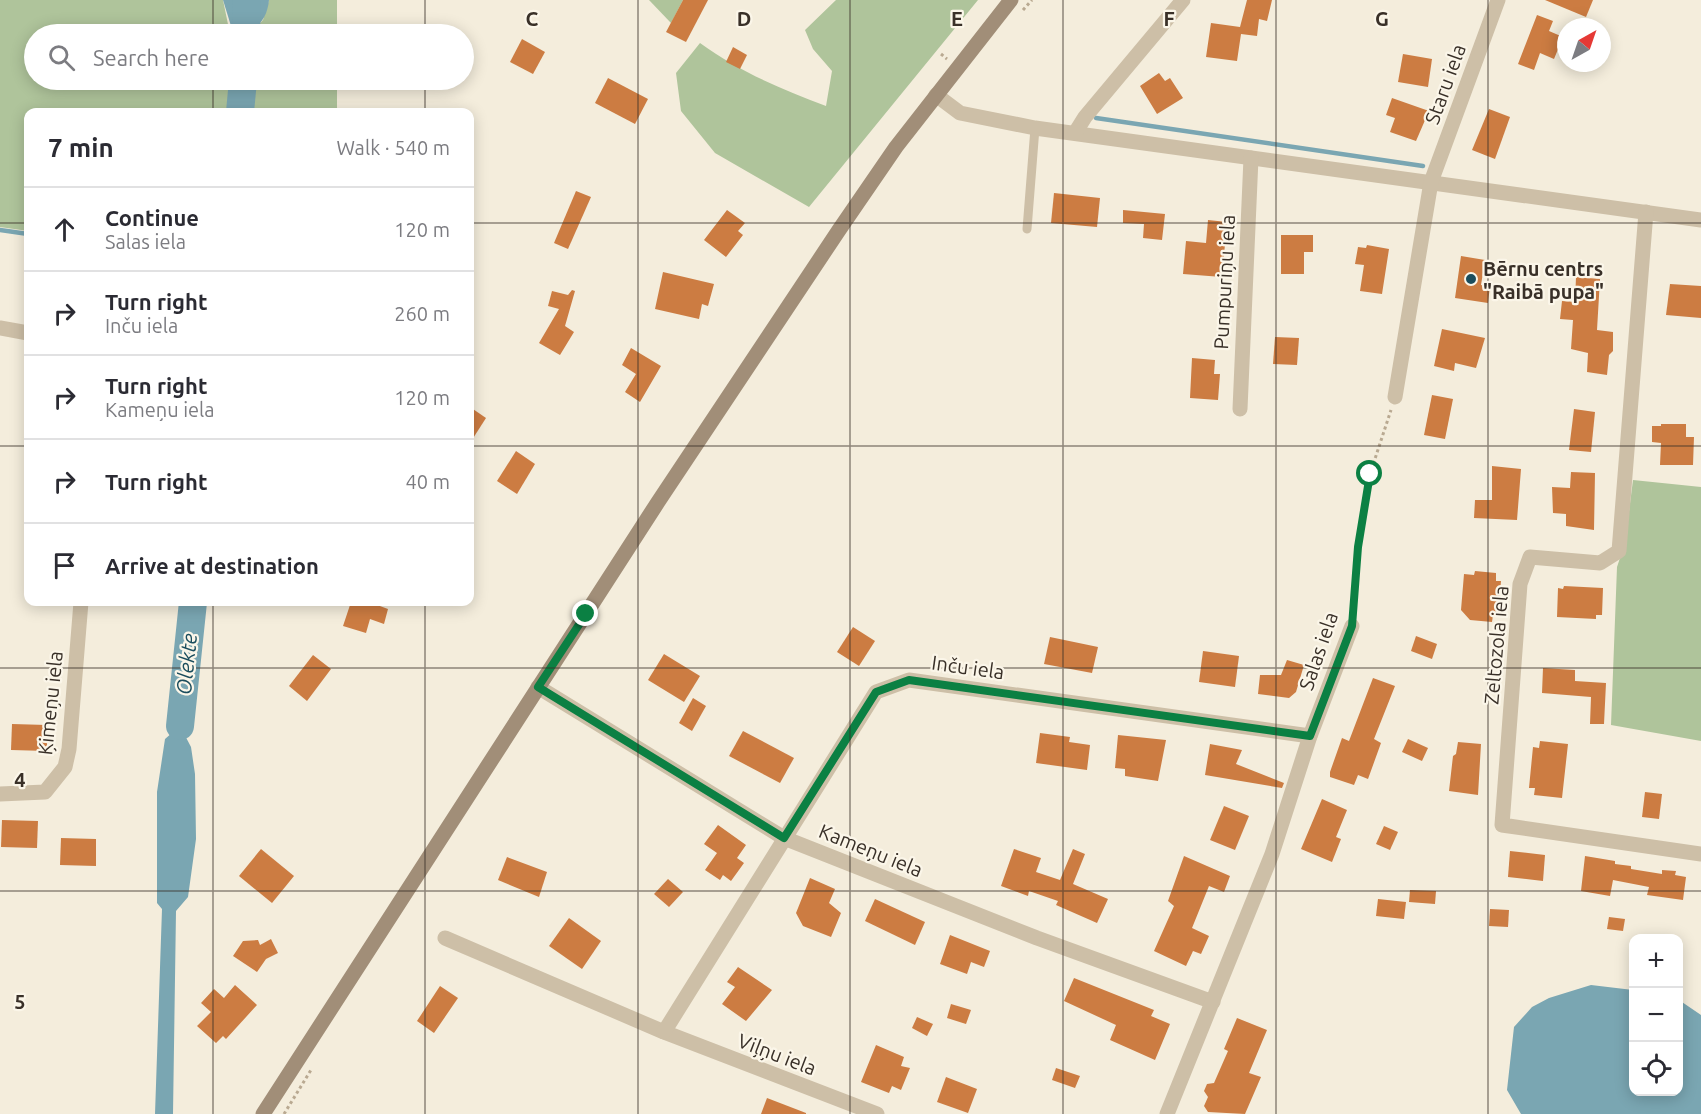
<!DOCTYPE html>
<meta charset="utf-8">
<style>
body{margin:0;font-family:Ubuntu,sans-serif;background:#f7f7f7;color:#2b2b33}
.controls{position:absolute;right:18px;bottom:18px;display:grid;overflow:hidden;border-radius:12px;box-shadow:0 3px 15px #0003}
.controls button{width:54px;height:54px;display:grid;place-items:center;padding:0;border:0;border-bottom:2px solid #e1e1e2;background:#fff;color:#2b2b33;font:30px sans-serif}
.compass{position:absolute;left:1557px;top:18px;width:54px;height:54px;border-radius:50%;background:#fff;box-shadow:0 3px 15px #0003;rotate:40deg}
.stop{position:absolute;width:18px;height:18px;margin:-14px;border:4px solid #0b8043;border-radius:50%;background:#fff}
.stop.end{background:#0b8043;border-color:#fff;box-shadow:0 2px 6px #0008}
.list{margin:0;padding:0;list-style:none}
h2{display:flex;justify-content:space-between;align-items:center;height:78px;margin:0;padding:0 24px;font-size:26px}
h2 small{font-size:20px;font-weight:400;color:#7c7c81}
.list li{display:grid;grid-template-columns:39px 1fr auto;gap:18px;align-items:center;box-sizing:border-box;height:84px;padding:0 24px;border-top:2px solid #e1e1e2}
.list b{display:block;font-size:22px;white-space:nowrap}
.list p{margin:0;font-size:20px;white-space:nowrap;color:#7c7c81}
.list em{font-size:20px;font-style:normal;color:#7c7c81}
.icon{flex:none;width:33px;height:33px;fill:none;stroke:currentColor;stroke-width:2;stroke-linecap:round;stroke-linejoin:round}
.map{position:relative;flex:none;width:1701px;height:1114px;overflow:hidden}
.search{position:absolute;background:#fff;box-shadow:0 3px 15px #0003;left:24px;top:24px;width:450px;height:66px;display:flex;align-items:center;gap:15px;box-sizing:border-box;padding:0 21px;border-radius:33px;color:#7c7c81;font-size:22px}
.panel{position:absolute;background:#fff;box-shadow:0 3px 15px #0003;left:24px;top:108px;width:450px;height:498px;border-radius:12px}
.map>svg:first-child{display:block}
</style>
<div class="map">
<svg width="1701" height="1114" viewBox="0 0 1701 1114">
<rect width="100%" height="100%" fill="#f4eddc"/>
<g fill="#afc49b">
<polygon points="0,0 223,0 230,34 34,34 34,80 229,80 228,112 28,112 28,231 0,227"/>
<polygon points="269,0 337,0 337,34 252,34 253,30 263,20"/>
<polygon points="649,0 683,0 671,23"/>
<path d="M836,0h142l-169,207 -94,-54 -34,-42 -5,-38 24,-30c40,29 81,46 126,63l6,-35 -19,-22 -8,-19z"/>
<polygon points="248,80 337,80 337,112 245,112"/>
<polygon points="1633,480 1701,487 1701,741 1611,725 1617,567 1625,543"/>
</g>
<g fill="#7aa6b2">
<path d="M223,0h46c-2,22 -17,38 -38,26z"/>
<polygon points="180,726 191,747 195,774 196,839 188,897 176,911 173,1114 155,1114 162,909 157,903 157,792 165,739"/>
<polygon points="1591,985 1633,990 1634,1092 1678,1092 1679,1000 1701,1015 1701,1114 1521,1114 1507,1090 1514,1027 1532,1007 1549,998"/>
</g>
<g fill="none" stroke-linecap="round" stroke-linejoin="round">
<g stroke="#7aa6b2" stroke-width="4.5">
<polyline points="1096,118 1423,166"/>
<polyline points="0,230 28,234"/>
</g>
<g stroke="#7aa6b2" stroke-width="28">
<polyline points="246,34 247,0"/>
<polyline points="240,112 243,80"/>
<polyline points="180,726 193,602"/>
</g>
</g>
<g fill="#cc7c42">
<polygon points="683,0 708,0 686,42 666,32"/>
<polygon points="1247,0 1272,0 1267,21 1259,19 1257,36 1241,34 1237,61 1206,57 1211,23 1240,27"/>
<polygon points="1545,0 1593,0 1586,17"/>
<polygon points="1537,15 1553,21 1549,31 1563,37 1554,59 1540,53 1534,70 1518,64"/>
<polygon points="522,39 545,52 533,74 510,62"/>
<polygon points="733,47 747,55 740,69 726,62"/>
<polygon points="1403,54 1432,59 1428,87 1398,82"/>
<polygon points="1159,73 1165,81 1170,78 1183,98 1157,114 1140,86"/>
<polygon points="608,78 648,99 635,124 595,103"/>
<polygon points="1392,98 1429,111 1416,141 1390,132 1395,118 1386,115"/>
<polygon points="1489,109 1510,117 1495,159 1472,150"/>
<polygon points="576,191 591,197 568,249 554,243"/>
<polygon points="1054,193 1100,198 1097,227 1051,223"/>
<polygon points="727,210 745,223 738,231 743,235 726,257 704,240"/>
<polygon points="1123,210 1165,214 1162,240 1143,238 1144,224 1123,223"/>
<polygon points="1208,220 1227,222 1222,277 1183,274 1186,241 1206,243"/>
<polygon points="1281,235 1313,235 1313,252 1304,252 1304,274 1281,274"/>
<polygon points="1367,245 1389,249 1382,294 1360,291 1364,265 1355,264 1358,247 1366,248"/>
<polygon points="1461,256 1485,260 1481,285 1490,286 1488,303 1455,298"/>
<polygon points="663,272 714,284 708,306 702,304 699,319 655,309"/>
<polygon points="1576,277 1600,279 1597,330 1613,332 1613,351 1609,355 1607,375 1587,372 1588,353 1571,349 1573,320 1560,319 1562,301 1575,302"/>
<polygon points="1670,284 1701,286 1701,318 1666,315"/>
<polygon points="572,290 575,291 565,326 574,332 560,355 539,343 559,309 548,306 552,291 568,295"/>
<polygon points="1442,329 1485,338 1476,368 1455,363 1454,371 1434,366"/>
<polygon points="1275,337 1299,338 1297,365 1273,364"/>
<polygon points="631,348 661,366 640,402 625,392 636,374 622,365"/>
<polygon points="1192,358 1215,360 1214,374 1220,374 1218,400 1190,398"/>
<polygon points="1432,395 1453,399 1445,439 1424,435"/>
<polygon points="470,407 486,418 470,443"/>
<polygon points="1574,409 1595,412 1591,452 1569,450"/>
<polygon points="1661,424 1686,424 1686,437 1694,437 1693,465 1660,465 1661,443 1652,442 1652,426 1661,426"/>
<polygon points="516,451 535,464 517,494 497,481"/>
<polygon points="1492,466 1521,469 1517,520 1474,518 1475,500 1492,500"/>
<polygon points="1571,472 1595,473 1594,530 1566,526 1566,514 1553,513 1552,487 1570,488"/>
<polygon points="1475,571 1496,573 1496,581 1501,581 1498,616 1493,615 1492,622 1470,620 1461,610 1464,574 1474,575"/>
<polygon points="1564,586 1603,588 1602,615 1596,615 1596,619 1557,617 1558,588 1563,589"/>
<polygon points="351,602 369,602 388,609 384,624 370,619 366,633 343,626"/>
<polygon points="853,627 875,641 859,666 837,652"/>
<polygon points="1416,636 1437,644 1432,659 1411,651"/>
<polygon points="1050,637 1098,647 1092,673 1044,664"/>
<polygon points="1203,651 1239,656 1235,687 1199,682"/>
<polygon points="664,654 700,676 684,702 648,680"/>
<polygon points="313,655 331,669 307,701 289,686"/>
<polygon points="1287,660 1304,665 1296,692 1289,698 1258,694 1260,675 1281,675"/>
<polygon points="1543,668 1575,670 1575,681 1606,683 1604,724 1590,724 1591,697 1542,693"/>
<polygon points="1373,678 1395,686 1374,739 1381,743 1368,779 1358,775 1354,785 1330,777 1330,772 1342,738 1349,741"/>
<polygon points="693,698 706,706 692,731 679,723"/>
<polygon points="12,724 47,725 47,751 11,750"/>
<polygon points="743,731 794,758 780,783 729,756"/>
<polygon points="1040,733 1070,737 1069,742 1090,745 1087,770 1036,763"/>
<polygon points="1118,735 1166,740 1158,781 1125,776 1125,769 1115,768"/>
<polygon points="1408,739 1428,748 1422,761 1402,752"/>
<polygon points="1540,741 1568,744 1562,798 1534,795 1535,788 1529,788 1533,747 1539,748"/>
<polygon points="1458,742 1481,744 1478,795 1449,791 1453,756 1456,754"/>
<polygon points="1210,744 1242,750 1236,764 1284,783 1282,788 1205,775"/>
<polygon points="1645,792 1662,794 1659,819 1642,817"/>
<polygon points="1322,799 1347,810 1336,837 1341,839 1332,862 1301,849"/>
<polygon points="1224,806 1249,816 1235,850 1210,840"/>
<polygon points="2,820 38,821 37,848 1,847"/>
<polygon points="718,825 746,845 737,858 744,863 731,881 723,875 720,880 705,870 717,853 704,844"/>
<polygon points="1384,826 1398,832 1390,850 1376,844"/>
<polygon points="61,838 96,839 96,866 60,865"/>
<polygon points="261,849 294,876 272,903 239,876"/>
<polygon points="1014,849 1041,858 1036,872 1060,880 1073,849 1085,854 1073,884 1108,899 1097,923 1056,905 1058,901 1029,891 1028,896 1001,886"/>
<polygon points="1510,851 1545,855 1543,881 1508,877"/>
<polygon points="1184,856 1230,876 1224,892 1209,886 1192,928 1209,936 1201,954 1193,951 1186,966 1154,951 1174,906 1168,901"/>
<polygon points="1585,856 1615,861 1615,864 1631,866 1631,869 1662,874 1662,870 1676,871 1675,875 1686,877 1683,900 1647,895 1649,887 1613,880 1610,896 1581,891"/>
<polygon points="507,857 547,872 539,897 498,880"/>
<polygon points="810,878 835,889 829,903 841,913 831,937 803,926 796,913"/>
<polygon points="668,879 683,892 669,907 654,894"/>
<polygon points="1410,890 1436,891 1435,904 1409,902"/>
<polygon points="875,899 925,922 915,945 865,921"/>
<polygon points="1378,899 1406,902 1404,919 1376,916"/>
<polygon points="1490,909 1509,910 1508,927 1489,926"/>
<polygon points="1609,917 1625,919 1623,931 1607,929"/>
<polygon points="569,918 601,941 582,969 549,946"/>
<polygon points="950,935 990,951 984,967 971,962 967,974 940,964"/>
<polygon points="271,939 278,953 266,959 257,972 233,956 243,941 258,940 260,945"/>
<polygon points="738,967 772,990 746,1021 722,1004 735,987 727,982"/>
<polygon points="1074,978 1154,1010 1151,1016 1170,1024 1155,1060 1110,1040 1116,1025 1064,1001"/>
<polygon points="235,985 257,1005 226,1039 223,1036 216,1043 197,1026 211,1012 201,1003 214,989 224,998"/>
<polygon points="440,986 458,998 434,1033 417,1021"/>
<polygon points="951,1004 971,1010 966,1024 947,1018"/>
<polygon points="917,1017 933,1024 927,1036 912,1028"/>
<polygon points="1237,1018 1267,1030 1249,1073 1261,1077 1245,1114 1208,1112 1204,1106 1208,1097 1204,1091 1207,1084 1214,1083 1228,1051 1224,1049"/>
<polygon points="876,1045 904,1057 901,1066 910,1068 901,1090 892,1086 889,1093 861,1082"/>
<polygon points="1056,1068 1080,1076 1075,1088 1052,1080"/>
<polygon points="946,1077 977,1089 968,1113 937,1102"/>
<polygon points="767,1098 806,1113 806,1114 761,1114"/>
</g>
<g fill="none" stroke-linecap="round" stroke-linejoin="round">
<g stroke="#b9a991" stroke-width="3" stroke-dasharray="3 3" stroke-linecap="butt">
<polyline points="1023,10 1032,0"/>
<polyline points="941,54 947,59"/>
<polyline points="1354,612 1358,547 1370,474 1391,410"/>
<polyline points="284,1114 311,1070"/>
</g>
<polyline stroke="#cdbfa7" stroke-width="9" points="1027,229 1035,128"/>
<g stroke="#cdbfa7" stroke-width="15">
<polyline points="936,95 960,113 1035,128 1701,220"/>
<polyline points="1075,133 1085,117 1183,0"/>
<polyline points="1646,212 1619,551 1600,563 1530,557 1520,584 1502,825 1701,854"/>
<polyline points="0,328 28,333"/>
<polyline points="1395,397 1431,182 1498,0"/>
<polyline points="1240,409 1251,158"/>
<polyline points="538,687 784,838 1037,938 1213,1002"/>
<polyline points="0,794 45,792 65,767 69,749 81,602"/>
<polyline points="445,938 664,1032 877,1114"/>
<polyline points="664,1032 876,692 909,680 1310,736"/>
<polyline points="1167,1114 1272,854 1310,736 1352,626"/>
</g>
<polyline stroke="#a18e78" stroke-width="15" points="263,1114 658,502 839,230 896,147 1011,0"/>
</g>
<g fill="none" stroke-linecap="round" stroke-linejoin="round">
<polyline stroke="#0b8043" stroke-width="8" points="586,614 538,687 784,838 876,692 909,680 1310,736 1352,626 1358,547 1370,474"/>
</g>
<path fill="none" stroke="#393028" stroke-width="1.5" stroke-opacity="0.55" d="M213,0v34M425,0v34M638,0v1114M850,0v1114M1063,0v1114M1276,0v1114M1488,0v1114M213,80v32M425,80v32M0,223h28M470,223h1231M0,446h28M470,446h1231M213,602v512M425,602v512M0,668h1701M0,891h1701"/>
<circle fill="#1b4d5d" stroke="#fbf6e9" stroke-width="2" cx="1471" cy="279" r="6"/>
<g text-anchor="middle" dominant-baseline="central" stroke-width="4.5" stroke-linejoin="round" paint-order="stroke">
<g font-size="20" fill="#393028" stroke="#fbf6e9">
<text transform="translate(1445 84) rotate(-70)">Staru iela</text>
<text transform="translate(1224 282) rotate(-87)">Pumpuriņu iela</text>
<text transform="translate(1496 645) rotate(-85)">Zeltozola iela</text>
<text transform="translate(1318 651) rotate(-71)">Salas iela</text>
<text transform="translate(968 667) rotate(8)">Inču iela</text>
<text transform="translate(50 703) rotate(-84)">Ķimeņu iela</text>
<text transform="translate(871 850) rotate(22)">Kameņu iela</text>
<text transform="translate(777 1054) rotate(21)">Viļņu iela</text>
</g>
<g font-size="20" font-weight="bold" fill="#393028" stroke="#fbf6e9" text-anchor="start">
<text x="1483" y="268">Bērnu centrs<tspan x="1483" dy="23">"Raibā pupa"</tspan></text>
</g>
<g font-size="21" font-style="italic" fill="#1b4d5d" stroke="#fbf6e9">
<text transform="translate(186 664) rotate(-84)">Olekte</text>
</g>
</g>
<g font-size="20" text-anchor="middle" font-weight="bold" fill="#393028" stroke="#fbf6e9" stroke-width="4.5" stroke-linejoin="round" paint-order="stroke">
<text x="532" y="26">C</text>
<text x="744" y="26">D</text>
<text x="957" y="26">E</text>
<text x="1169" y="26">F</text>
<text x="1382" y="26">G</text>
<text x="20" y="787">4</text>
<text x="20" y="1009">5</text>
</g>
</svg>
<div class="controls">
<button>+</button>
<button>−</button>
<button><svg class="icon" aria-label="locate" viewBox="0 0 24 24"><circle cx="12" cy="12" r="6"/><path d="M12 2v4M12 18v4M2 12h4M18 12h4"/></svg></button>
</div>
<svg class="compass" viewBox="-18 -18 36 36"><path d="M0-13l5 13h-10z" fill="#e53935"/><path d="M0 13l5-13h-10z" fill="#7c7c81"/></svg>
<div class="stop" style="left:1370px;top:474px"></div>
<div class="stop end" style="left:586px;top:614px"></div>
<div class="search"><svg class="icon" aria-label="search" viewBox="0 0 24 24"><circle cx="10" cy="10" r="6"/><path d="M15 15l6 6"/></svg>Search here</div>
<section class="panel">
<h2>7 min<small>Walk · 540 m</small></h2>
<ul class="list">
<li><svg class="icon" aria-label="ahead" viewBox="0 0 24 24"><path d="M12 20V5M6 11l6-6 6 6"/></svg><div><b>Continue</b><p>Salas iela</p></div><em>120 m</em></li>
<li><svg class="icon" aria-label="right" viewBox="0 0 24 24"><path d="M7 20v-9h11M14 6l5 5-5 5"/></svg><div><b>Turn right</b><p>Inču iela</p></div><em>260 m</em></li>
<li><svg class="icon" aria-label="right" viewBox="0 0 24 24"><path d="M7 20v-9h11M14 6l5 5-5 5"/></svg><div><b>Turn right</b><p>Kameņu iela</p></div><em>120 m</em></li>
<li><svg class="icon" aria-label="right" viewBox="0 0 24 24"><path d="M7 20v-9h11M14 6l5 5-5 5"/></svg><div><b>Turn right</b></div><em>40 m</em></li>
<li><svg class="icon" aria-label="arrive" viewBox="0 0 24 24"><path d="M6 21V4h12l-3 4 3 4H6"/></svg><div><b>Arrive at destination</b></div></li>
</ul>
</section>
</div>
